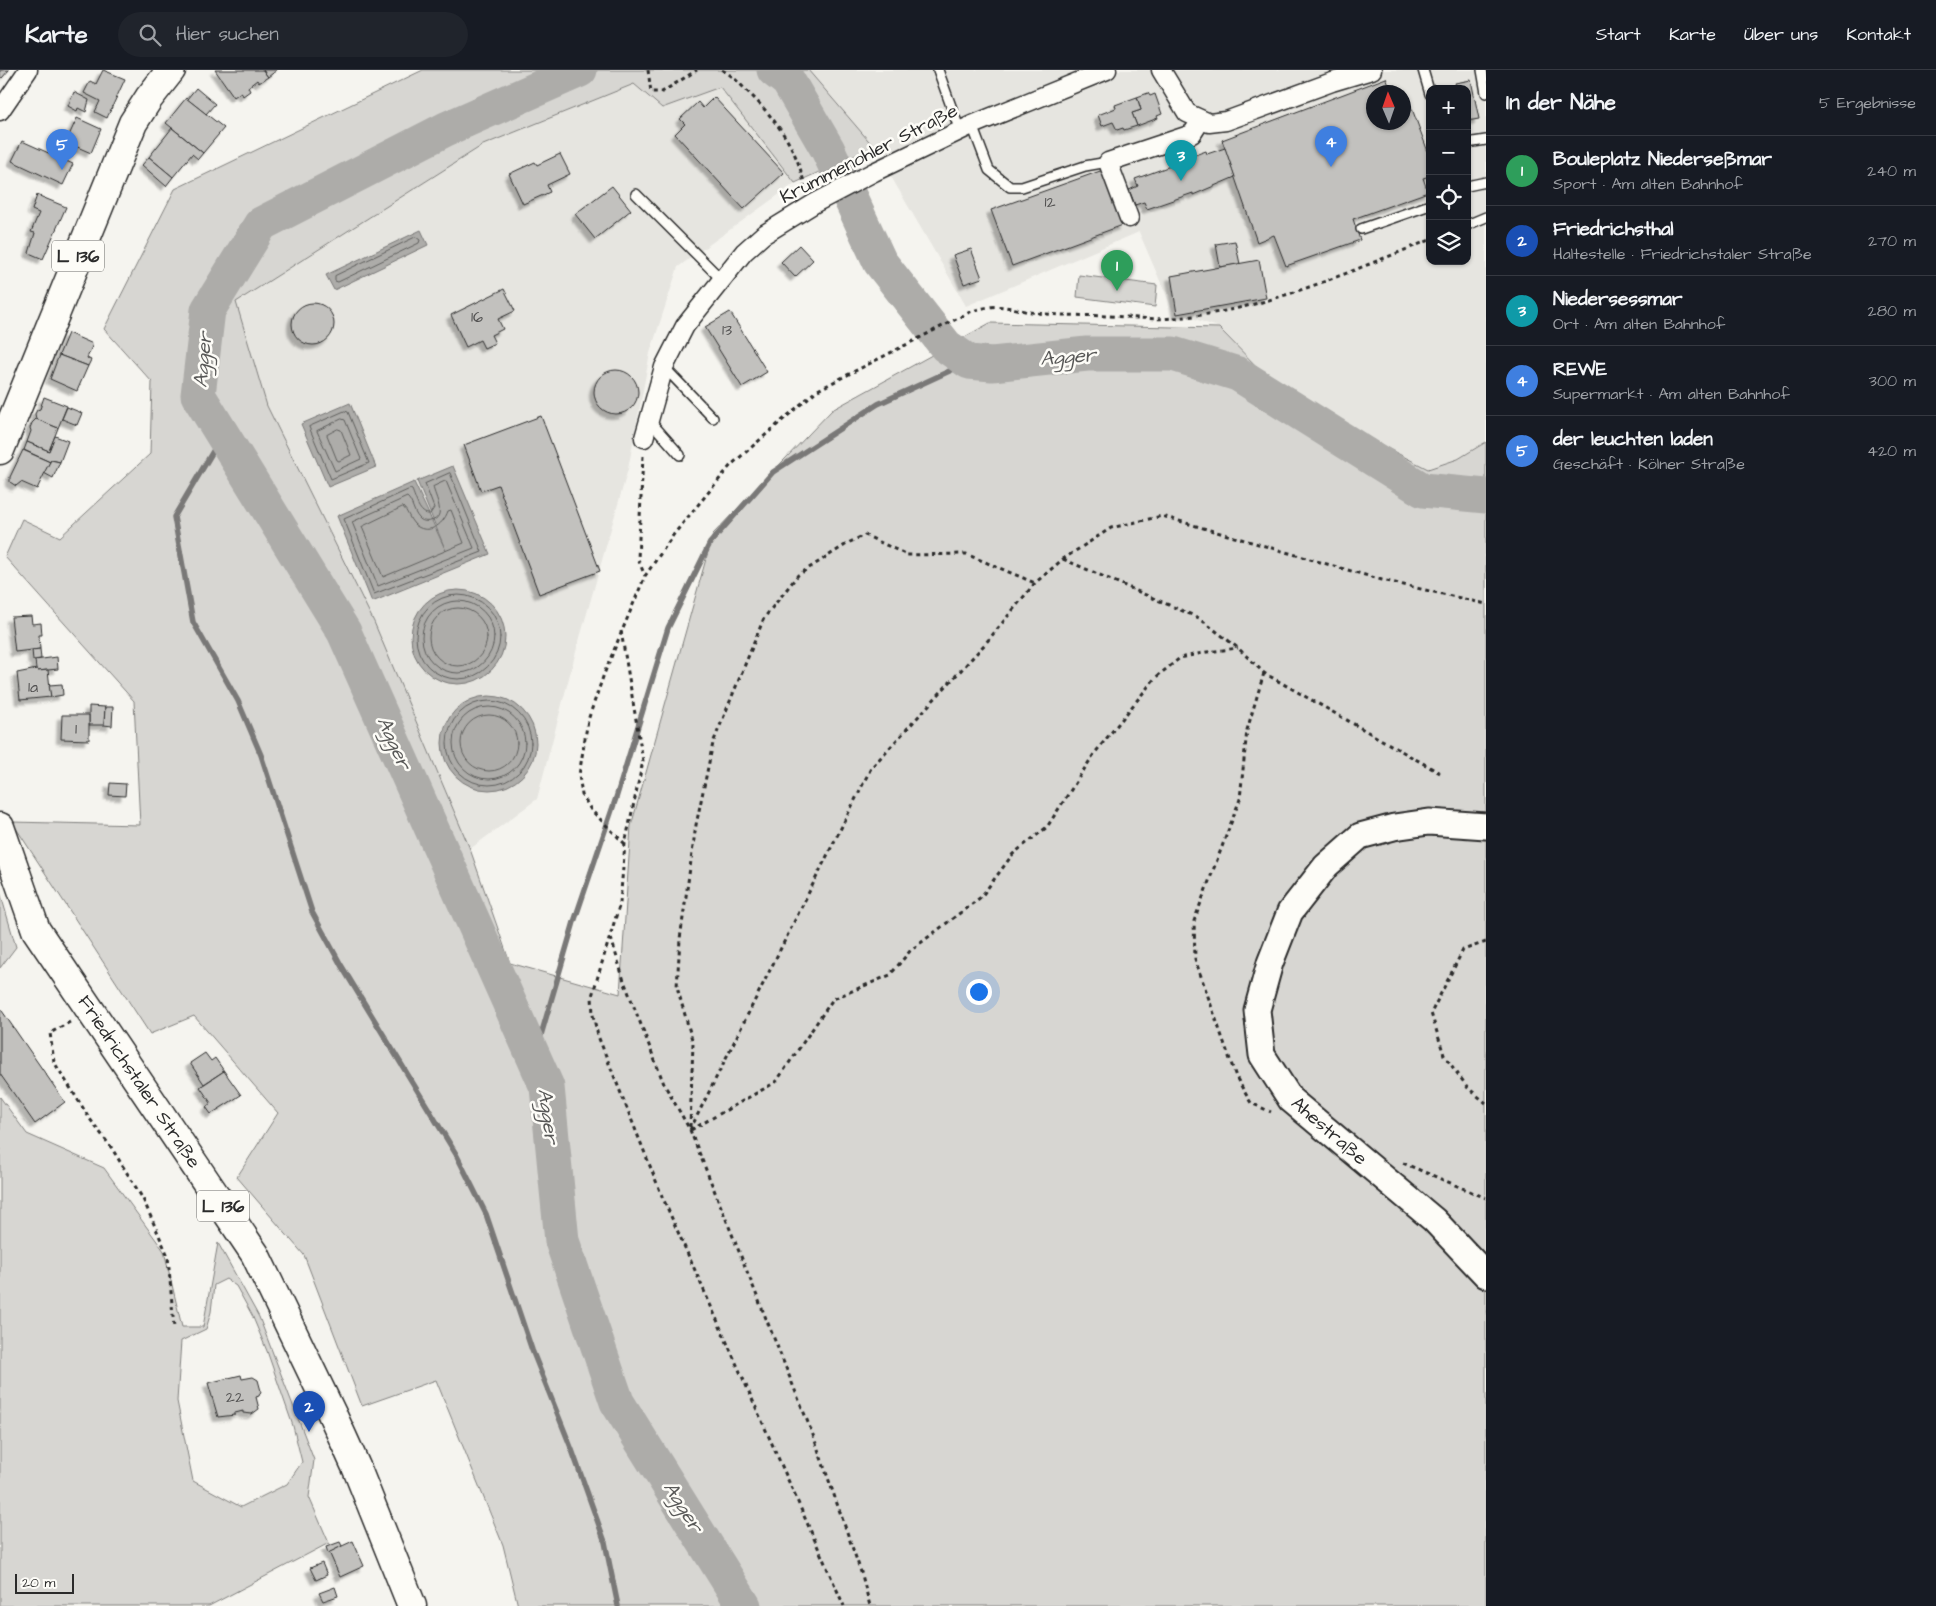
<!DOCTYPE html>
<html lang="de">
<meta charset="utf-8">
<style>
body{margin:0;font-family:"Architects Daughter",sans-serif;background:#20242c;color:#f1f3f6}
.controls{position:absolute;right:15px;top:15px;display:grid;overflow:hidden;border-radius:10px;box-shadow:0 1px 4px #0004}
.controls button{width:45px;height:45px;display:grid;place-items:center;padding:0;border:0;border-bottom:1px solid #363941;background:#171b24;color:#f1f3f6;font:25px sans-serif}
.compass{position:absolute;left:1366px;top:15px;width:45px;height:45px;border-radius:50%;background:#171b24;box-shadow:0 1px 4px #0004;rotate:358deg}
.scale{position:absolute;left:15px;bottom:12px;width:59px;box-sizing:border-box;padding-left:5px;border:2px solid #2b2b2b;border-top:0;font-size:14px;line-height:18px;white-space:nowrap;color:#2b2b2b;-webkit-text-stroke:4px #fdfcf7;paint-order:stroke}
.you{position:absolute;left:978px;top:921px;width:18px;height:18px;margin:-12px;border:4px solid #fff;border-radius:50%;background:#1a73e8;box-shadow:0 0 0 8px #1a73e833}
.badge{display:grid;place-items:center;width:32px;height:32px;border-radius:50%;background:#8c9099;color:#fff;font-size:16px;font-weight:700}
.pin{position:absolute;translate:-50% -41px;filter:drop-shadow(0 1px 2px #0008)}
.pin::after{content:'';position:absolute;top:26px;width:18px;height:15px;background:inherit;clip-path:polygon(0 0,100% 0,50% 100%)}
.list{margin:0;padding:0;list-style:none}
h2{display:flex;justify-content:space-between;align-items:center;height:65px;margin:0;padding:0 20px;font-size:21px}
h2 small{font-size:16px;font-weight:400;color:#9ea1a6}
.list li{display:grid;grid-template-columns:32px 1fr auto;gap:15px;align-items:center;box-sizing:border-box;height:70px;padding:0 20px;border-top:1px solid #363941}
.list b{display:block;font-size:19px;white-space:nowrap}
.list p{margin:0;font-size:16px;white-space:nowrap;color:#9ea1a6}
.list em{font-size:16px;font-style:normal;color:#9ea1a6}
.icon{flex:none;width:28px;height:28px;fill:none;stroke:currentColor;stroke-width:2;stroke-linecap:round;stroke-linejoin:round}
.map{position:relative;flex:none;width:1486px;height:1536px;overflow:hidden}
header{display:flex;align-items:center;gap:30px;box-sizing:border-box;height:70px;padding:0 25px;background:#171b24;border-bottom:1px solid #363941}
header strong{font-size:24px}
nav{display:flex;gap:28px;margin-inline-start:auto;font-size:18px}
.search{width:350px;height:45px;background:#20242c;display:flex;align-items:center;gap:12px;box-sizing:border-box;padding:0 18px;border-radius:28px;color:#9ea1a6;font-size:19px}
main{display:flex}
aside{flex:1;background:#171b24}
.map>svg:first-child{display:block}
</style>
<header>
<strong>Karte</strong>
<div class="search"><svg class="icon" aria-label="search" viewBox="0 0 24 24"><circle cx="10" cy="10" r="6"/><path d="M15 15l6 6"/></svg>Hier suchen</div>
<nav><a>Start</a><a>Karte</a><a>Über uns</a><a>Kontakt</a></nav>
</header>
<main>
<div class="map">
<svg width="1486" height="1536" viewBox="0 0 1486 1536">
<defs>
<filter id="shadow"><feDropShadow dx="-4.5" dy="4.5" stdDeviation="1" flood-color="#0004"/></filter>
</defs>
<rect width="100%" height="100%" fill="#f5f4ef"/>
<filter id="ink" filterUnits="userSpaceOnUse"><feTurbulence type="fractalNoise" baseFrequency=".02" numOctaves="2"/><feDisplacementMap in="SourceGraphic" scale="10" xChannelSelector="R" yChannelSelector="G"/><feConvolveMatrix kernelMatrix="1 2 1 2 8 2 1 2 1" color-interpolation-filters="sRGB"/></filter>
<g filter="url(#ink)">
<g fill="#e6e5e0" fill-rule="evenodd">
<path d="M808,0h678v372l-28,17 -30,10 -117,-60 -46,-34 -45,-47 -47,-17 -34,-79 -173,74 -92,-159zM1430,19h37v172h-37zM1374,22h30v30h-30z"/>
<polygon points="634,14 662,38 720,17 795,113 678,197 650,283 628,399 575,585 537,729 470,779 374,552 267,336 235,232 483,75"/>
</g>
<g fill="#d7d6d2" stroke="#81807e" fill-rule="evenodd">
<polygon points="423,0 808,0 874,77 795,113 720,17 662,38 634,14 483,75 236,232 267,336 374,552 470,779 510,893 620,924 631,756 713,464 832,340 990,253 1219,258 1265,305 1311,339 1428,399 1458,389 1486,372 1486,1536 518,1536 503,1475 436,1310 362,1336 304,1185 237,1107 278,1043 194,946 150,964 12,752 140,755 134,631 5,487 22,449 60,467 150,384 152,312 104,259 175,119"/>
<polygon points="1079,205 1157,215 1155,237 1077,227"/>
<polygon points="0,822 16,877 0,898"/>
<path d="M0,1027l27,37 77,34 60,83 18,76h21l15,-84 41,74 55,143 -5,37 20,46 -120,63h-209zM226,1209l10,7 16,29 15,36 26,75 9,36 -15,22 -46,23 -48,-26 -16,-80 4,-60 25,-12 5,-17 3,-27z"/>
</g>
<g fill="#adaca9" stroke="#797877">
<polygon points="421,160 428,175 334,220 326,205"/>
<polygon points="350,333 376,397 328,417 301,354"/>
<polygon points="453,396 490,484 372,532 337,446 414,412 446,481 417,411"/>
<circle cx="458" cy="567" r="47"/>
<circle cx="489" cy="673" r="47"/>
</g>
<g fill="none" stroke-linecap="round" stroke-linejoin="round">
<g stroke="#5f5f5d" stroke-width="1">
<polygon points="416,167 420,170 419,173 338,212 335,211 335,206"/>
<polygon points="345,341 348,342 369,393 331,409 309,357"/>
<polygon points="342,349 345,350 361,389 335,401 317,361"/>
<polygon points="338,359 341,360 351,385 339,391 337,390 327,365"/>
<path d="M450,403l32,79 -108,42 -30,-75 66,-30 2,1c4,9 7,25 18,24l4,-6 -9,-24z"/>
<path d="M446,411l28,67 -96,38 -26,-64 55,-25c6,5 6,15 12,21 2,3 7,4 11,3 18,-3 5,-24 3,-34z"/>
<path d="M403,437c5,4 6,12 11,17 13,12 29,2 34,-13l3,-1 13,33 -81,34 -21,-50z"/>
<circle cx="458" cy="567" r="42"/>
<circle cx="458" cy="567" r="36"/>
<circle cx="458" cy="567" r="29"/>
<circle cx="489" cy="673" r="42"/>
<circle cx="489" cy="673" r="36"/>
<circle cx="489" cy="673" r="28"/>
</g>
<g stroke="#797877" stroke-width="5.5">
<polyline points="222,366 174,447 193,552 238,631 261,685 312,842 341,895 456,1084 486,1144 532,1280 572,1380 605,1472 618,1536"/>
<polyline points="534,989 574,852 616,728 668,558 710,473 773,402 878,334 969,292"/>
</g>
<g stroke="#adaca9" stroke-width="35">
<polyline points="580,0 446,59 261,154 208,240 198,325 344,562 547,1017 562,1171 617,1332 744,1536"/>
<polyline points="774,0 788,11 828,80 880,192 946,276 969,292 992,294 1087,284 1173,284 1238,304 1423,420 1486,426"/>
</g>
</g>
<g fill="#c2c1be" stroke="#2b2b2b" filter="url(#shadow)">
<polygon points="0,0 9,0 2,8 0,6"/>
<polygon points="103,0 125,9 107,48 95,42 100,31 84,23 90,11 96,14"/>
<polygon points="215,0 263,0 268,7 259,13 257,10 248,17 250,21 243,26 241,22 234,27"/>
<polygon points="263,0 277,0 268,7"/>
<polygon points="1386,8 1392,22 1374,22 1374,52 1404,52 1404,22 1399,22 1405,20 1430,87 1430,106 1423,108 1428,122 1353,149 1360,170 1286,196 1274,165 1257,172 1222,70"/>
<polygon points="1471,10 1479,49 1467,51 1467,19 1457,19 1455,13"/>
<polygon points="196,18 215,34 206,44 187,29"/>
<polygon points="74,22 89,30 86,42 78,38 77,41 68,36"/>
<polygon points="1148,23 1150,26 1155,24 1162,44 1157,46 1158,48 1137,56 1132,43 1141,40 1137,27"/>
<polygon points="714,27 784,103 744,139 675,64 685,54 680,49 698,32 703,38"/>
<polygon points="1137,27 1141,40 1132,43 1137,56 1124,60 1123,58 1117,60 1113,52 1102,56 1098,45 1116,38 1115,35"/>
<polygon points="186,28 224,58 203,83 166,53"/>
<polygon points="77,48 101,59 91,83 66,72"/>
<polygon points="172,58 203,83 198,89 192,84 173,107 149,87"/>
<polygon points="22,71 73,94 63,115 12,91"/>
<polygon points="1225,78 1235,107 1193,125 1193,123 1147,139 1144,132 1135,135 1129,120 1138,116 1135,109 1181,92 1181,90 1206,81 1207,84"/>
<polygon points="560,84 570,104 547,115 550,122 523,134 509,104 535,92 537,95"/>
<polygon points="149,87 173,107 166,116 142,95"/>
<polygon points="1103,100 1123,155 1012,196 991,140"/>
<polygon points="612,116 631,140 595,169 575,144"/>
<polygon points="37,125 66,137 43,189 29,183 35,163 31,162 39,143 32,140"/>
<polygon points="1235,171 1240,194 1220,197 1216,174"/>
<polygon points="799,175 813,190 795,207 781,192"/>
<polygon points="971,179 982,208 964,214 953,185"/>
<polygon points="1259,190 1266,228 1177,244 1171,206"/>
<polygon points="504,219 515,241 498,249 503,259 491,265 495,273 484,278 480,270 466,277 451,245"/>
<circle cx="313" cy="254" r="21"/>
<polygon points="730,242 767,302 742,317 705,257"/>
<polygon points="68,263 93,274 87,288 91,290 88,296 59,285"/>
<polygon points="59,285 88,296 77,321 50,309"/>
<circle cx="616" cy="322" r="22"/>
<polygon points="44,327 67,336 58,358 36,349 35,344 37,340 40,339"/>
<polygon points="67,337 82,343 77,355 62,349"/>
<polygon points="541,346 600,501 539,524 498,415 481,421 464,375"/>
<polygon points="36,349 58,358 49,381 27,372 31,361 30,358 32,353"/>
<polygon points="55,366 68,371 60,392 51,390 50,392 24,380 27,372 49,381"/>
<polygon points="23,380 50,392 37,419 21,412 16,416 10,412 10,407"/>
<polygon points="51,390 60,392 53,408 44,403"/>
<polygon points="31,546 32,554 41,553 42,565 39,565 40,579 15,582 11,547"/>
<polygon points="40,579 41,589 33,590 32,580"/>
<polygon points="57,587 58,599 38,601 36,599 35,590"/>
<polygon points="37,599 38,601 48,600 51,627 20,630 17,603"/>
<polygon points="62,614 63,625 51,627 49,615"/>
<polygon points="89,636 105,637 104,655 89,655"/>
<polygon points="105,637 113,637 112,656 104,655"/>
<polygon points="62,645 89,645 89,670 61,669"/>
<polygon points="110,713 126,714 125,726 109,725"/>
<polygon points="0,938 65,1032 35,1054 0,1004"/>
<polygon points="205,983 211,991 215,988 224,1001 204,1014 190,993"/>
<polygon points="224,1001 241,1025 211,1044 206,1037 211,1033 200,1017"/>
<polygon points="241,1305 242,1309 253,1307 258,1310 261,1321 259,1326 256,1327 259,1339 252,1344 243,1343 243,1341 235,1343 235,1345 218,1347 208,1313"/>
<polygon points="353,1471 364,1496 340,1507 329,1482"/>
<polygon points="340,1472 342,1476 328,1483 326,1477"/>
<polygon points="322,1493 327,1505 316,1510 310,1498"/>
<polygon points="335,1517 338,1526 323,1531 319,1523"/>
</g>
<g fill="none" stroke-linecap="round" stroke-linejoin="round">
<g stroke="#2b2b2b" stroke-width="12">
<g id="lane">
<polyline points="938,0 960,61"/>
<polyline points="1423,0 1430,24"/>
<polyline points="1482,0 1486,23"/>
<polyline points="972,55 989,100 1010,117 1022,117 1085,96 1108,92"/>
<polyline points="1467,73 1486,70"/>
<polyline points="1467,116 1486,112"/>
<polyline points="636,124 722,210"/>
<polyline points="1467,155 1486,147"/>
<polyline points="1361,159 1430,135"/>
<polyline points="664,297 713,348"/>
<polyline points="649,350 680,385"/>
</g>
</g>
<g stroke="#2b2b2b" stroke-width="21">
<g id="street">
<polyline points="1161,0 1187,43 1209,53 1226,51 1332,12 1372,0"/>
<polyline points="0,41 28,0"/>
<polyline points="1129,148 1108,92 1192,64 1201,50"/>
<polyline points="644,368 664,297 685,256 744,182 763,165 815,133 874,102 972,55 1107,0"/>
</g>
</g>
<g stroke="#2b2b2b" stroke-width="29">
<polyline id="secondary" points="1486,756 1429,752 1394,757 1360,766 1326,796 1290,842 1270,893 1257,940 1262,985 1291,1030 1434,1150 1486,1205"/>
</g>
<g stroke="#2b2b2b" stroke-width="31">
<g id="primary">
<polyline points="0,380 133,53 149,28 171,0"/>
<polyline points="0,757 36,860 255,1184 333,1346 357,1399 412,1536"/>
</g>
</g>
<g stroke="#2b2b2b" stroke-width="3" stroke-dasharray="4 4" stroke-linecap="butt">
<polyline points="648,0 651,22 662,22 697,0"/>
<path d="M722,0c10,5 16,12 24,20 28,27 53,59 59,99"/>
<polyline points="643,386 638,489 645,506"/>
<polyline points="1063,489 1199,548 1238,578 1264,603 1440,703"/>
<polyline points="621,561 643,691 625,774 620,833 592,926 593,945 598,966 662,1126 844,1536"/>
<polyline points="1264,603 1247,660 1240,729 1194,851 1195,889 1236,1007 1251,1033 1271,1042"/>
<path d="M625,774l-34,-34 -9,-15 -3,-20 9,-55 16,-46 41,-98 29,-42 57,-69 85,-74 154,-79c31,-11 38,-3 67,1 23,3 48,2 72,3 21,1 43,4 64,2 90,-6 174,-46 257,-78"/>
<polyline points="611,868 624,911 664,1014 690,1060 813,1365 862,1505 870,1536"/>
<polyline points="1486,872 1463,880 1431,943 1444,985 1468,1018 1486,1033"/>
<polyline points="70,952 50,963 54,992 90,1049 111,1077 143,1129 168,1186 174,1258"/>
<polyline points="690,1057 693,973 677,917 680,869 696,755 713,673 764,548 798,505 850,472 865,465 907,485 966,484 1035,513"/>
<polyline points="690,1060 871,698 985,574 1035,513 1063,489 1111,458 1162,446 1382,510 1486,534"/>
<polyline points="691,1060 776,1012 833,929 890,905 910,881 981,827 1013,784 1047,757 1094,684 1155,608 1180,588 1207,582 1238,578"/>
<polyline points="1403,1093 1486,1128"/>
</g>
<use href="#lane" stroke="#fdfcf7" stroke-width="9"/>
<use href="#street" stroke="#fdfcf7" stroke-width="18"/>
<use href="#secondary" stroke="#fdfcf7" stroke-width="25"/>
<use href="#primary" stroke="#fdfcf7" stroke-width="28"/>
</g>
</g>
<g text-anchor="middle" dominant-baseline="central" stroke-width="5" stroke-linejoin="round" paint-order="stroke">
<g font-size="16" fill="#515050">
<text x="1050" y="132">12</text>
<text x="477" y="247">16</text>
<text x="727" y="260">13</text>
<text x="33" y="617">1a</text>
<text x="76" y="659">1</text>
<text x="235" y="1327">22</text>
</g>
<g fill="#fdfcf7" stroke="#6a6a68" stroke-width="1">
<rect x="52" y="170.5" width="52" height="31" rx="4"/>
<rect x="197" y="1120.5" width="52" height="31" rx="4"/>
</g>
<g font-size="18" font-weight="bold" fill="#2b2b2b">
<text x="78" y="186">L 136</text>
<text x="223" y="1136">L 136</text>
</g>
<g font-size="19" fill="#2b2b2b" stroke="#fdfcf7">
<text transform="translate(869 84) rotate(-27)">Krummenohler Straße</text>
<text transform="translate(139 1012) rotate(56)">Friedrichstaler Straße</text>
<text transform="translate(1329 1061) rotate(41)">Ahestraße</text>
</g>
<g font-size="20" font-style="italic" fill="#585857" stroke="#fdfcf7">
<text transform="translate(1068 287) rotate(-4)">Agger</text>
<text transform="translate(203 290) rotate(-85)">Agger</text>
<text transform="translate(394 673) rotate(66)">Agger</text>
<text transform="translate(548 1046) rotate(82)">Agger</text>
<text transform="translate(683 1437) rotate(58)">Agger</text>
</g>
</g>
</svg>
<div class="controls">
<button>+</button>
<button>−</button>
<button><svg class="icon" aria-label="locate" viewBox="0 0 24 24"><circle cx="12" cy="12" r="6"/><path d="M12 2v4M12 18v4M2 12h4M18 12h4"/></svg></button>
<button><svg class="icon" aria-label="layers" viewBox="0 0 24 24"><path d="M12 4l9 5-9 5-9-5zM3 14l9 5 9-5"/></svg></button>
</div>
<svg class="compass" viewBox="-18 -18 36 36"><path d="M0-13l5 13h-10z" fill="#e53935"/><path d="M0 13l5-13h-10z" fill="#9ea1a6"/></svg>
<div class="scale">20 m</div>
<div class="you"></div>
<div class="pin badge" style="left:1117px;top:221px;background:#2e9e5b">1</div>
<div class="pin badge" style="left:309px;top:1362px;background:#1a4fb4">2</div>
<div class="pin badge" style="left:1181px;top:111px;background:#0f9aa8">3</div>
<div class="pin badge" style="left:1331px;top:97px;background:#3f7fe0">4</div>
<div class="pin badge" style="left:62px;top:100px;background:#3f7fe0">5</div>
</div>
<aside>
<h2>In der Nähe<small>5 Ergebnisse</small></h2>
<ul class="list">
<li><span class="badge" style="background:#2e9e5b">1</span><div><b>Bouleplatz Niederseßmar</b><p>Sport · Am alten Bahnhof</p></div><em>240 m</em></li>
<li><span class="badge" style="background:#1a4fb4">2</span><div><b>Friedrichsthal</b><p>Haltestelle · Friedrichstaler Straße</p></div><em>270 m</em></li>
<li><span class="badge" style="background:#0f9aa8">3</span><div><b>Niedersessmar</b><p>Ort · Am alten Bahnhof</p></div><em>280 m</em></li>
<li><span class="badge" style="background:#3f7fe0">4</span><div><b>REWE</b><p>Supermarkt · Am alten Bahnhof</p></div><em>300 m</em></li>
<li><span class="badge" style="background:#3f7fe0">5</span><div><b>der leuchten laden</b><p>Geschäft · Kölner Straße</p></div><em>420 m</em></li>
</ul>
</aside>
</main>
